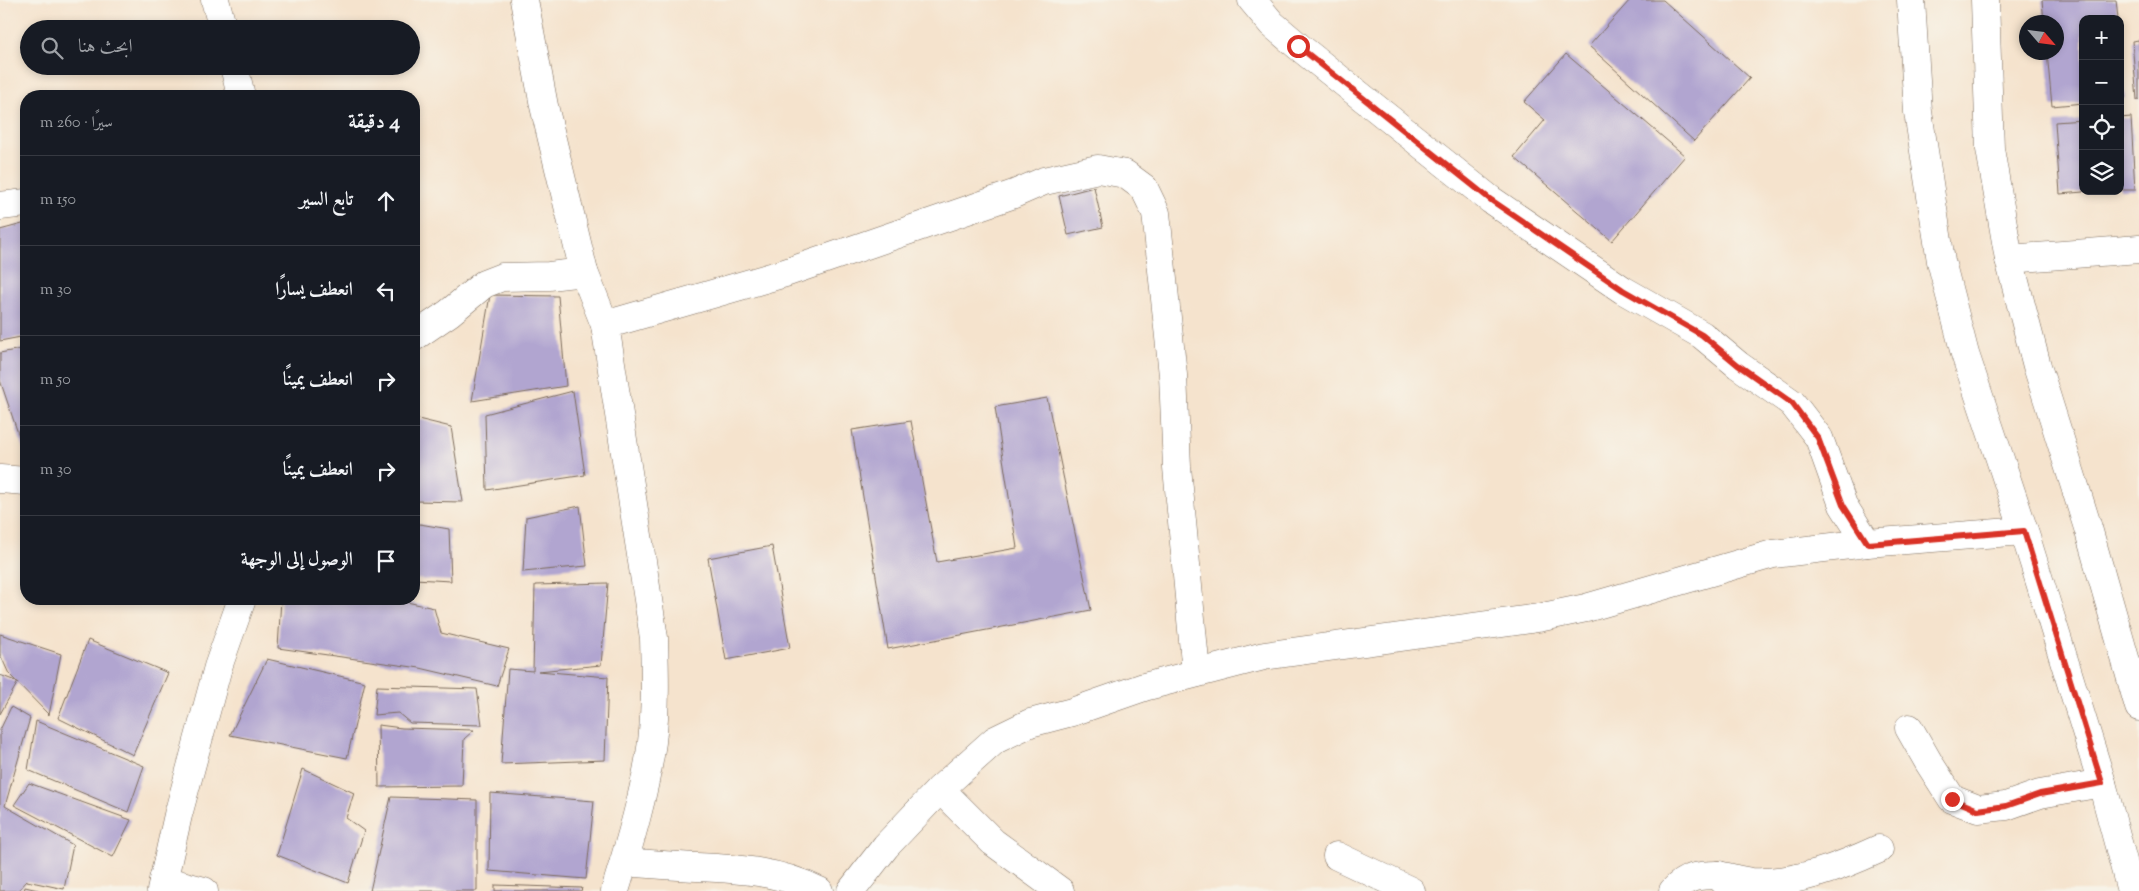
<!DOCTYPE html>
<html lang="ar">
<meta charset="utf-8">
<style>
body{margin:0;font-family:"Sorts Mill Goudy",Amiri,serif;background:#242831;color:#f1f3f6;direction:rtl}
.controls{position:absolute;right:15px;top:15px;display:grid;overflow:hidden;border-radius:10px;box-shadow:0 2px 8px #0003}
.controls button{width:45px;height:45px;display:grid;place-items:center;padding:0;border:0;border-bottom:1px solid #363941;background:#171b24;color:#f1f3f6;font:25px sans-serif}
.compass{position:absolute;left:2019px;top:15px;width:45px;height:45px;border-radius:50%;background:#171b24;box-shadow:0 2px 8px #0003;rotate:118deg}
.stop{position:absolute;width:15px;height:15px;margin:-11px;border:4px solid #d93025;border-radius:50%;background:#fff}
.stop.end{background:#d93025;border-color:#fff;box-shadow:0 1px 5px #0008}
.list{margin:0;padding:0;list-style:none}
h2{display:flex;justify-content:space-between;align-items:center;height:65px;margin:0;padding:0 20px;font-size:21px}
h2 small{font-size:16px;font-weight:400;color:#9ea1a6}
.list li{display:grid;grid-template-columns:32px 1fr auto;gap:15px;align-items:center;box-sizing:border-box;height:90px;padding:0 20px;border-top:1px solid #363941}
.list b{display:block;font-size:19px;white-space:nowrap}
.list em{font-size:16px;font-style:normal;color:#9ea1a6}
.icon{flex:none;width:28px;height:28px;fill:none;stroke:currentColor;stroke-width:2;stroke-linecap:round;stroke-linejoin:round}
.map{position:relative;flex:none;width:2139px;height:891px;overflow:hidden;direction:ltr}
.search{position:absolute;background:#171b24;box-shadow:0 2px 8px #0003;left:20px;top:20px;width:400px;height:55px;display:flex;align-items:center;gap:12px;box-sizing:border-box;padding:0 18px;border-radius:28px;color:#9ea1a6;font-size:19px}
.panel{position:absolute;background:#171b24;box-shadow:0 2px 8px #0003;left:20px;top:90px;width:400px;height:515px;border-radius:20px;direction:rtl}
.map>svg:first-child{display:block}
</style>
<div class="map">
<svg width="2139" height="891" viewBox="0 0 2139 891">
<rect width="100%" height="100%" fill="#f7f3e8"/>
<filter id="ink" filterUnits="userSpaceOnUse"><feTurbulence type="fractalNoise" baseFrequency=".02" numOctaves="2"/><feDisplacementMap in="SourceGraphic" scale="10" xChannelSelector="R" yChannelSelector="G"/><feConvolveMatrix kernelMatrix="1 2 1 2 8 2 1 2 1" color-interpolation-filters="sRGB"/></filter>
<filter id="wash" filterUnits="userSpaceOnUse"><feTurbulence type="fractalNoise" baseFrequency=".0096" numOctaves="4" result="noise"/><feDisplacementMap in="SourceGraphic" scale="20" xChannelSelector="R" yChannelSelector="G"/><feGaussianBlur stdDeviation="1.12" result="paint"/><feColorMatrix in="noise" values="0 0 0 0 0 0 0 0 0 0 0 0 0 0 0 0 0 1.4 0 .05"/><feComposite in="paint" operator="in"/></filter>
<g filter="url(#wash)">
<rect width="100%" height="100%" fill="#f5e3cd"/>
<g id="blocks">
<g fill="#b1a5d0">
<polygon points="1630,0 1663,0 1750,78 1694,141 1589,46"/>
<polygon points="2042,0 2116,0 2118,19 2083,19 2083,103 2052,106 2047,52 2056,52 2056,22 2044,22"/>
<polygon points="2139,40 2139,99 2137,100 2132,41"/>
<polygon points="1566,54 1685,156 1612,241 1514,157 1545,120 1524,102"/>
<polygon points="2120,62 2125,98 2120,99"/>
<polygon points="2131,117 2135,190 2120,190 2120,118"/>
<polygon points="2083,120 2083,192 2060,194 2055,122"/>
<polygon points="1094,187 1103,227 1068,235 1059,196"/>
<polygon points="26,223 26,336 0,341 0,230"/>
<polygon points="490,295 558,296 566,386 472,401"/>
<polygon points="26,348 26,457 0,380 0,353"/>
<polygon points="573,391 585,475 487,490 485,414"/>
<polygon points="1047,398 1091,610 888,649 852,430 911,421 937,562 1017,548 995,407"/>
<polygon points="414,418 451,427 463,502 414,501"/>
<polygon points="580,506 587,566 523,572 526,517"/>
<polygon points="414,523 449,529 451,581 414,579"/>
<polygon points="772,546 790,648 726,660 708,558"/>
<polygon points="608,583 601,665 538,671 608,677 605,760 501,764 508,669 533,671 535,585"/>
<polygon points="281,599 393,599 434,608 441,633 509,649 497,686 420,668 278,648"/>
<polygon points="0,634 61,654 49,715 9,674 0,654"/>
<polygon points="88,640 168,673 133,755 58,718"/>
<polygon points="267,659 365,682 347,758 230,735"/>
<polygon points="0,675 18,682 0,714"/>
<polygon points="377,686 477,689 482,725 410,723 398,713 374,715"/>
<polygon points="11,707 30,718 5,806 73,845 64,889 27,881 18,891 0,891 0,730"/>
<polygon points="36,721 144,766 128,812 28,770"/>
<polygon points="378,725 402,728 474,730 464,739 462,786 379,787"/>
<polygon points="303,769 354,793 346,818 364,831 348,883 277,855"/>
<polygon points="29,783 131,820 113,857 14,805"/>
<polygon points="490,793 594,801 586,879 489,871"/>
<polygon points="391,797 477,800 477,891 370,891"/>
<polygon points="495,885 582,888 581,891 495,891"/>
<polygon points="25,887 38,890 38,891 24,891"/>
</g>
</g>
</g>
<g filter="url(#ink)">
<use href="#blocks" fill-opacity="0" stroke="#7c6b5b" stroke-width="1"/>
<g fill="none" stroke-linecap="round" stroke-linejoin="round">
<g stroke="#7c6b5b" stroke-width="29">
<g id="minor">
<polyline points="215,0 223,29"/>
<polyline points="1252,0 1272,24 1298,46 1491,200 1623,290 1702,335 1738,365 1792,403 1819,438 1843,505 1867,543"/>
<polyline points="234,66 241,96"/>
<polyline points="0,206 26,203"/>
<polyline points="2009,259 2139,249"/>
<path d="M584,272l21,53 49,313c1,34 2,69 -2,104 -7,50 -22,100 -37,149"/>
<polyline points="605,325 785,273 1014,194 1044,181 1098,169 1125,174 1144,188 1156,213 1173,375 1177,467 1196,673"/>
<polyline points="414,337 449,313 484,284 502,277 549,276 584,272 544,106 524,0"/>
<polyline points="0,479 26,481"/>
<polyline points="1909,728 1929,763 1952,799 1978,809 2006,806 2040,794 2102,783"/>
<polyline points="940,789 993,842 1060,891"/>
<polyline points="1337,856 1411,891"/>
<path d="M624,862c24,2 48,4 73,5 43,2 83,4 122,24"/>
<polyline points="163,880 204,891"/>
<polyline points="161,891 178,815 218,667 242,599"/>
<polyline points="851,891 886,846 940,789 995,740 1030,723 1072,712 1144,687 1264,656 1538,618 1586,608 1773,554 1867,543 2024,531"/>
<path d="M1673,891c13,-15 26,-16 45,-16"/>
<path d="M1733,891l-15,-16c11,2 23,6 34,7 44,2 88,-15 127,-33"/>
</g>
</g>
<g stroke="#7c6b5b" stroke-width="29">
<g id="secondary">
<polyline points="1911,0 1918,112 1941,261 1965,354 2024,531 2102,783 2131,891"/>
<polyline points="1985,0 1990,149 2009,259 2037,366 2088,528 2139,707"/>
</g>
</g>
<use href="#minor" stroke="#fff" stroke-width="28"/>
<use href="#secondary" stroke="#fff" stroke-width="28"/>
</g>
</g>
<g fill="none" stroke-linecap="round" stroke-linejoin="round" filter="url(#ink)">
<polyline stroke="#d93025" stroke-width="6" points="1298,46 1491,200 1623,290 1702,335 1738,365 1792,403 1818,438 1843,505 1868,544 2024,531 2102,783 2040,794 2006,806 1978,810 1952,799"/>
</g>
</svg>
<div class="controls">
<button>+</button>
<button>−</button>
<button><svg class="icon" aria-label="locate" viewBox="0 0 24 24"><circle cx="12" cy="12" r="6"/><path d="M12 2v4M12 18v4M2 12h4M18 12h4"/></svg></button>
<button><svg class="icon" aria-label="layers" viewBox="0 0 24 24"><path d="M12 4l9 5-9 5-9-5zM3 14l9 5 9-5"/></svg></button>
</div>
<svg class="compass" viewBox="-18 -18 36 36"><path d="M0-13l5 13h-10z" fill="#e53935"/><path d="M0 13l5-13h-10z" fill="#9ea1a6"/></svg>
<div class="stop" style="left:1298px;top:46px"></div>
<div class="stop end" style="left:1952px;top:799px"></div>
<div class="search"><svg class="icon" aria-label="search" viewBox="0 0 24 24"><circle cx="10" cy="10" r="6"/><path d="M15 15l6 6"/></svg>ابحث هنا</div>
<section class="panel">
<h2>4 دقيقة<small>سيرًا · 260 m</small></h2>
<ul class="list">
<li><svg class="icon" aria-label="ahead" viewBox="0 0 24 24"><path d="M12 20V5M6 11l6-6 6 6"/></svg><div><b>تابع السير</b></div><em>150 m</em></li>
<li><svg class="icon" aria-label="left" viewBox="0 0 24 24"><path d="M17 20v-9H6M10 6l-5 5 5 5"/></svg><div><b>انعطف يسارًا</b></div><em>30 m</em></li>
<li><svg class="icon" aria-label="right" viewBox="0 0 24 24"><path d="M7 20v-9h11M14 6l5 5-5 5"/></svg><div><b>انعطف يمينًا</b></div><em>50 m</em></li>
<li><svg class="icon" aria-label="right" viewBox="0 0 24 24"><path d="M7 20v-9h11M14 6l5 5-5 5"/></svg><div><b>انعطف يمينًا</b></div><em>30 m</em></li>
<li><svg class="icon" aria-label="arrive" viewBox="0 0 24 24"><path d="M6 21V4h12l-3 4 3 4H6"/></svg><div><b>الوصول إلى الوجهة</b></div></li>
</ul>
</section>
</div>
